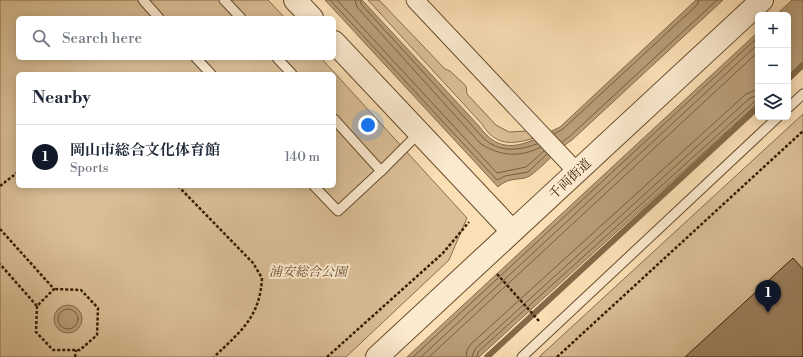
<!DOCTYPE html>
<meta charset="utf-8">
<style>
body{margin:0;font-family:"Libre Bodoni","Noto Serif JP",serif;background:#f2f2f3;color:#1f2937}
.controls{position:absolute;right:12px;top:12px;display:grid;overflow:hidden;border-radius:6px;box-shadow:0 2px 10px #0003}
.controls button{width:36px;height:36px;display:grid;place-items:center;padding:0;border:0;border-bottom:1px solid #e0e1e3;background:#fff;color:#1f2937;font:20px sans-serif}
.you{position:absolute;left:368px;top:125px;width:14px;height:14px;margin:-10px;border:3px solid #fff;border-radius:50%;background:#1a73e8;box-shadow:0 0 0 6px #1a73e833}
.badge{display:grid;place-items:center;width:26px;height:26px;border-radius:50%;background:#111827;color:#fff;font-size:13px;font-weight:700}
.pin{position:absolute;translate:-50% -33px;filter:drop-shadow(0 1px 2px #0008)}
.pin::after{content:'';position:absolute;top:21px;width:14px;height:12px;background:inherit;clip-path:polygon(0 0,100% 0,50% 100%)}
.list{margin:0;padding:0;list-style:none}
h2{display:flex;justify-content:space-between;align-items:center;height:52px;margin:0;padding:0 16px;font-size:17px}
h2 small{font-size:13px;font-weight:400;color:#747a83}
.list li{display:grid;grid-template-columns:26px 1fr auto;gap:12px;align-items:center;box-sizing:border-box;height:64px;padding:0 16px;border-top:1px solid #e0e1e3}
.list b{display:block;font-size:15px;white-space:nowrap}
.list p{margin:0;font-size:13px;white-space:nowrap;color:#747a83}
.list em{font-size:13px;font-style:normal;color:#747a83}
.icon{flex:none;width:22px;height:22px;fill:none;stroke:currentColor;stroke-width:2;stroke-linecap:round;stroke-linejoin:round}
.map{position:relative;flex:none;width:803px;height:357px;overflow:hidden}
.search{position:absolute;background:#fff;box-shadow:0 2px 10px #0003;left:16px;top:16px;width:320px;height:44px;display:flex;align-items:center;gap:10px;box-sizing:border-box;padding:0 14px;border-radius:6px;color:#747a83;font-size:15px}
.panel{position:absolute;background:#fff;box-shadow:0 2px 10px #0003;left:16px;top:72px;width:320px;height:116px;border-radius:6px}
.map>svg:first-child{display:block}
</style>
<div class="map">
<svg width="803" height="357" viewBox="0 0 803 357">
<rect width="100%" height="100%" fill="#fbdfb5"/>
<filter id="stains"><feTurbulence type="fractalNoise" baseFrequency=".005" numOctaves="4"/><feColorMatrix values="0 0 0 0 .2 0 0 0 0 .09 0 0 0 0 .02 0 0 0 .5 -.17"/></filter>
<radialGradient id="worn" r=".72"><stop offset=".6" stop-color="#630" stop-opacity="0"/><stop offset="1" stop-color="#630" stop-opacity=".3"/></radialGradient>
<g fill="#dabe96" stroke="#886e4c" fill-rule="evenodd">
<path d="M0,0h268l17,18h-267v40h303l146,160 -18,42 -103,97h-346zM18,74h316v112h-316z"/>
<path d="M368,0h11l66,69 5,2 16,15 1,8 29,31 13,7 19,-1 6,7c-22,7 -39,8 -52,-14z"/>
<polygon points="803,114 803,357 539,357"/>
</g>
<g fill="#b89d78" stroke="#846a48">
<path d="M325,0h37l117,126c25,35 51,15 81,1l136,-127h27l-151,140c-16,10 -26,24 -41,35 -9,7 -20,0 -33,12z"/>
<polygon points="792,0 803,0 803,62 788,76 788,15 776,15"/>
<polygon points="758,32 758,103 479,357 407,357"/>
<circle cx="68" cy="319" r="14"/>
</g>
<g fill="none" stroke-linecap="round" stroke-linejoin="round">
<g stroke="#785d3c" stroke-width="1">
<polyline points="330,0 497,180 505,176 528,172 547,154"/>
<polyline points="337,0 497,173 526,167 544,151"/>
<path d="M355,0l2,7 124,137c19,12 39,14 60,3"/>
<path d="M360,0l1,4 114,125c18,23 36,24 62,15"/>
<polyline points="554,134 563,129 697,5 699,0"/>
<polyline points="562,142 569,137 717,0"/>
<circle cx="68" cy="319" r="10"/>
<polyline points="413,357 758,37"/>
<polyline points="421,357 758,44"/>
<polyline points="429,357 758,52"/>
<polyline points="466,357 467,350 471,344 746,94 758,89"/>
<polyline points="472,357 475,349 750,98 758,95"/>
<polyline points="477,357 478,352 754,102 758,100"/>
</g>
<g stroke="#846a48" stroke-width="6">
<polyline points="788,79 803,65"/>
<polyline points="487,357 758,107"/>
</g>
</g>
<polygon fill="#9d825f" stroke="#371d01" points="793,258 803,269 803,357 685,357"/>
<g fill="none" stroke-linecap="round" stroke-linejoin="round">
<g stroke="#684e2e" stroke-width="11">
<g id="service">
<polyline points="143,0 159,18"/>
<polyline points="224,0 241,18"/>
<polyline points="196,58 211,74"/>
<polyline points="277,58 292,74"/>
<polyline points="788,108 803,94"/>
<polyline points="381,171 419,133"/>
<polyline points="314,186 338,211 381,171 334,119"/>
<polyline points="522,357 778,117"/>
</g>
</g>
<g stroke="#684e2e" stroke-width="19">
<polyline id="minor" points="415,0 577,172"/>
</g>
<g stroke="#684e2e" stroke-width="24">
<g id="tertiary">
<polyline points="295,0 312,18"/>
<polyline points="334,42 512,231"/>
<polyline points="377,357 762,0"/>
</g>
</g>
<g stroke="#371d01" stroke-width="2.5" stroke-dasharray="3 2" stroke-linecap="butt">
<polyline points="0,186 18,172"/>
<path d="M178,186l75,77 9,15c-2,39 -21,53 -48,79"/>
<polyline points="0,229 54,289 37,306 0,264"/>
<polyline points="497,274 539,321"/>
<polyline points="37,306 36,332 53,350 80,350 97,335 98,308 81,290 54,289"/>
<polyline points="75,357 76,350"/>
<polyline points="327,357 443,253 469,222"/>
<polyline points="557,357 803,131"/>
</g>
<use href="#service" stroke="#fceacf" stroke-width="9"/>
<use href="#minor" stroke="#fceacf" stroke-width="17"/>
<use href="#tertiary" stroke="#fceacf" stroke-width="22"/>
</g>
<g text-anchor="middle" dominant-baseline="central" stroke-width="4" stroke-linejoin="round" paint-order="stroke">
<g font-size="13" fill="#371d01" stroke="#fceacf">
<text transform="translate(570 179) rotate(-43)">千両街道</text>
</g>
<g font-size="13" font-style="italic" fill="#684d2e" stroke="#fceacf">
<text x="308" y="272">浦安総合公園</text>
</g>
</g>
<rect width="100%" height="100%" filter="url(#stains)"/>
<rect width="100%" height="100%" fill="url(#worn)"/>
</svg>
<div class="controls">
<button>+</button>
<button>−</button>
<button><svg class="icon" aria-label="layers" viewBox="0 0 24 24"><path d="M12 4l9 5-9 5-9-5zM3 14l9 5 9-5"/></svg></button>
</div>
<div class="you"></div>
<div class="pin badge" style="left:768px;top:313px">1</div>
<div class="search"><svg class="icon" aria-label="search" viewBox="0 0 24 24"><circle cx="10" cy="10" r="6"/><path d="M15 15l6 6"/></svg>Search here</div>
<section class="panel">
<h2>Nearby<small></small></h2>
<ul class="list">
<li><span class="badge">1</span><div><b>岡山市総合文化体育館</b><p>Sports</p></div><em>140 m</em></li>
</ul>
</section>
</div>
